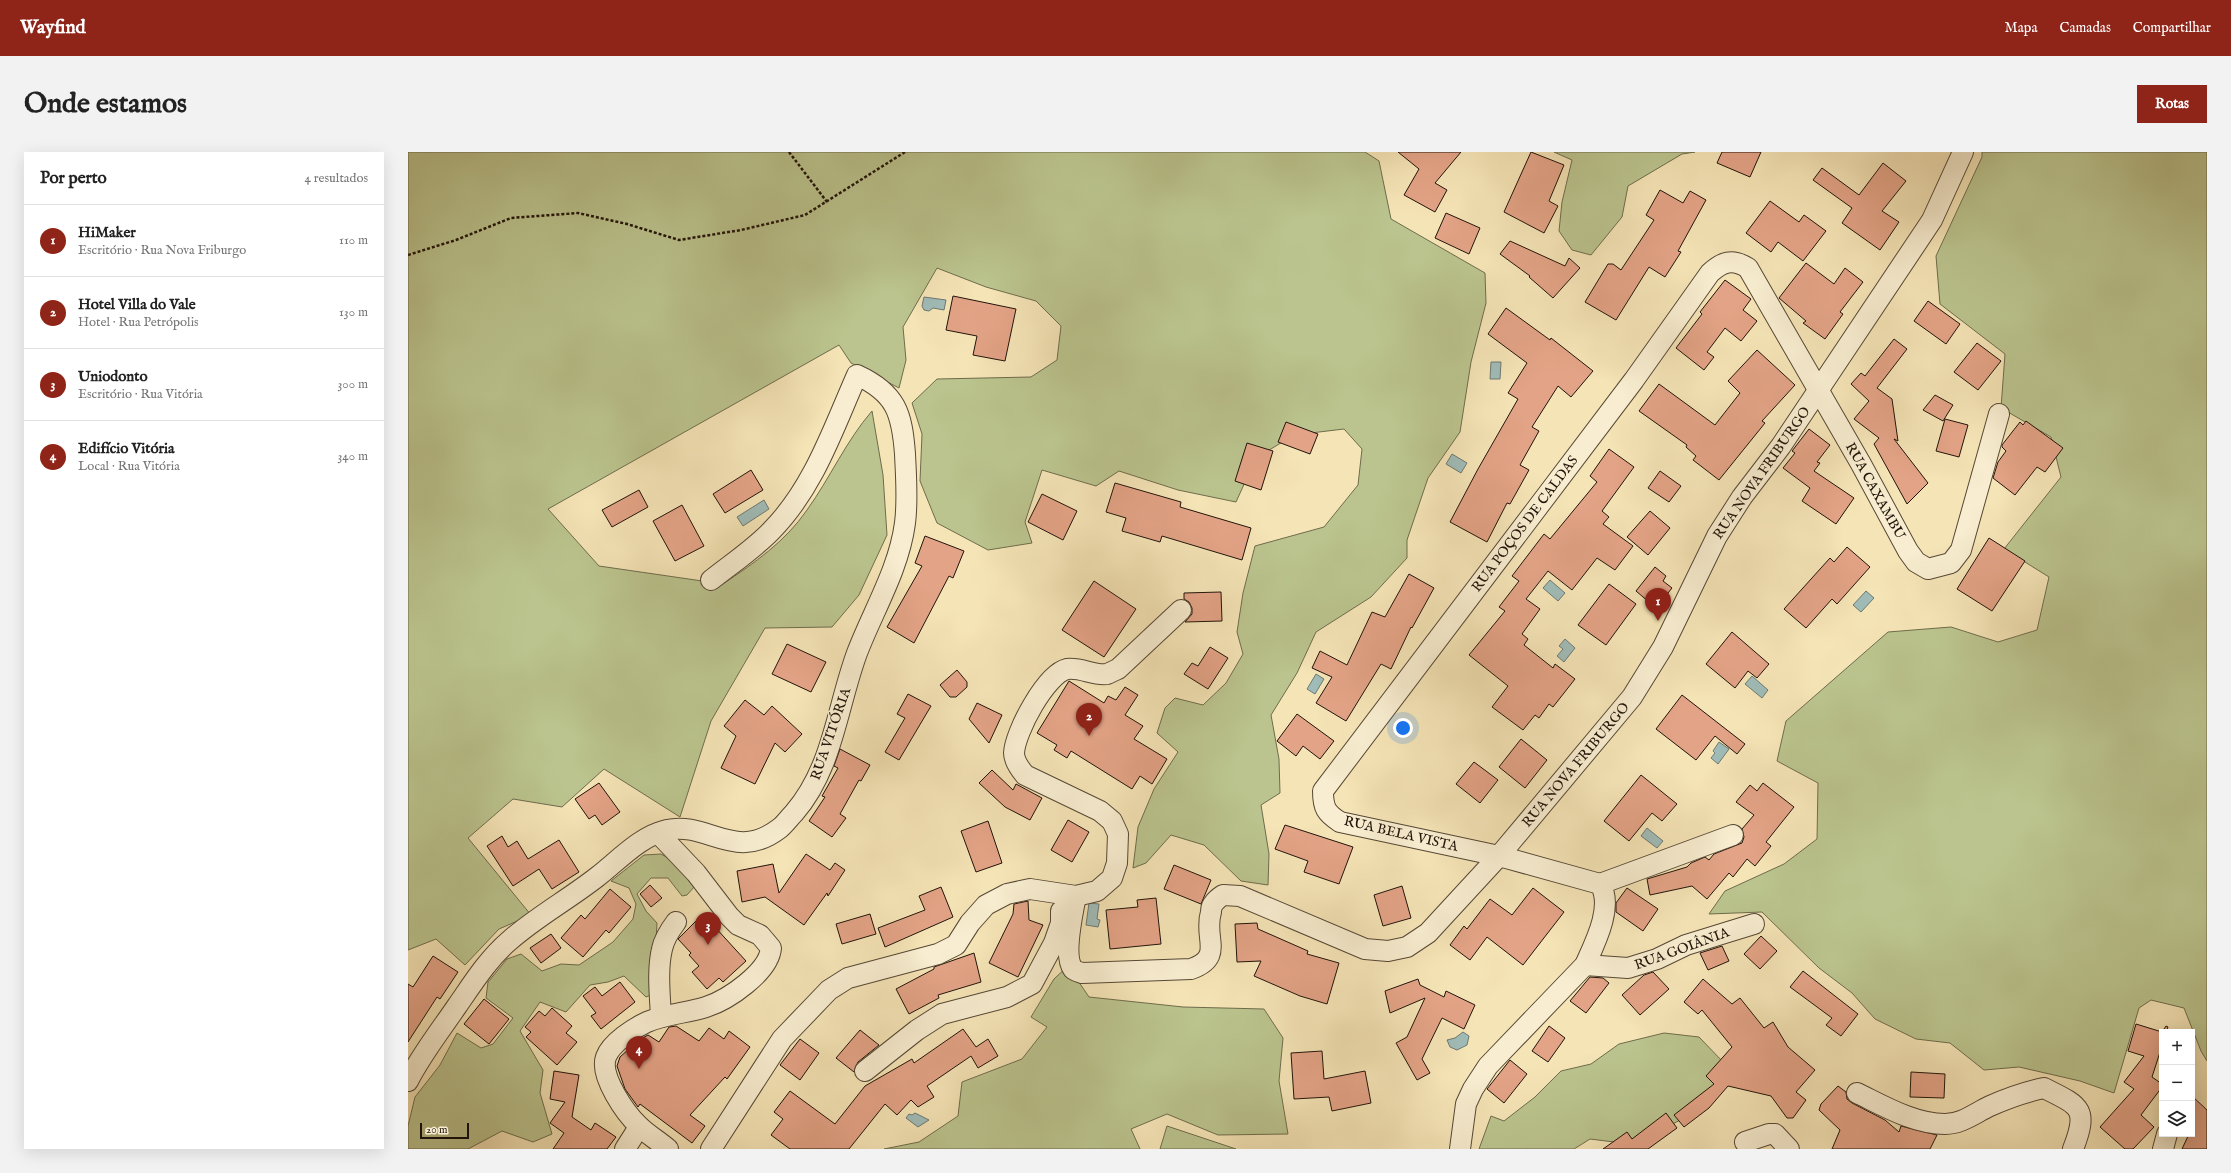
<!DOCTYPE html>
<html lang="pt">
<meta charset="utf-8">
<style>
body{margin:0;font-family:"IM FELL English",serif;background:#f2f2f2;color:#222}
.controls{position:absolute;right:12px;bottom:12px;display:grid;overflow:hidden;border-radius:0px;box-shadow:0 4px 16px #0002}
.controls button{width:36px;height:36px;display:grid;place-items:center;padding:0;border:0;border-bottom:1px solid #e0e0e0;background:#fff;color:#222;font:20px sans-serif}
.scale{position:absolute;left:12px;bottom:10px;width:49px;box-sizing:border-box;padding-left:4px;border:2px solid #21140a;border-top:0;font-size:11px;line-height:14px;white-space:nowrap;color:#21140a;-webkit-text-stroke:3px #f8edd0;paint-order:stroke}
.you{position:absolute;left:995px;top:576px;width:14px;height:14px;margin:-10px;border:3px solid #fff;border-radius:50%;background:#1a73e8;box-shadow:0 0 0 6px #1a73e833}
.badge{display:grid;place-items:center;width:26px;height:26px;border-radius:50%;background:#8f2418;color:#fff;font-size:13px;font-weight:700}
.pin{position:absolute;translate:-50% -33px;filter:drop-shadow(0 1px 2px #0008)}
.pin::after{content:'';position:absolute;top:21px;width:14px;height:12px;background:inherit;clip-path:polygon(0 0,100% 0,50% 100%)}
.list{margin:0;padding:0;list-style:none}
h2{display:flex;justify-content:space-between;align-items:center;height:52px;margin:0;padding:0 16px;font-size:17px}
h2 small{font-size:13px;font-weight:400;color:#767676}
.list li{display:grid;grid-template-columns:26px 1fr auto;gap:12px;align-items:center;box-sizing:border-box;height:72px;padding:0 16px;border-top:1px solid #e0e0e0}
.list b{display:block;font-size:15px;white-space:nowrap}
.list p{margin:0;font-size:13px;white-space:nowrap;color:#767676}
.list em{font-size:13px;font-style:normal;color:#767676}
.icon{flex:none;width:22px;height:22px;fill:none;stroke:currentColor;stroke-width:2;stroke-linecap:round;stroke-linejoin:round}
.map{position:relative;flex:none;width:1799px;height:997px;overflow:hidden;border-radius:0px}
header{display:flex;align-items:center;gap:24px;box-sizing:border-box;height:56px;padding:0 20px;background:#8f2418;color:#fff}
header strong{font-size:19px}
nav{display:flex;gap:22px;margin-inline-start:auto;font-size:14px}
.intro{display:flex;align-items:center;justify-content:space-between;box-sizing:border-box;height:96px;padding:0 24px}
h1{margin:0;font-size:28px}
.button{padding:10px 18px;border-radius:0px;background:#8f2418;color:#fff;font-size:14px;font-weight:700}
main{display:flex;gap:24px;padding:0 24px}
aside{flex:1;background:#fff;border-radius:0px;box-shadow:0 4px 16px #0002}
.map>svg:first-child{display:block}
</style>
<header>
<strong>Wayfind</strong>
<nav><a>Mapa</a><a>Camadas</a><a>Compartilhar</a></nav>
</header>
<div class="intro"><h1>Onde estamos</h1><a class="button">Rotas</a></div>
<main>
<aside>
<h2>Por perto<small>4 resultados</small></h2>
<ul class="list">
<li><span class="badge">1</span><div><b>HiMaker</b><p>Escritório · Rua Nova Friburgo</p></div><em>110 m</em></li>
<li><span class="badge">2</span><div><b>Hotel Villa do Vale</b><p>Hotel · Rua Petrópolis</p></div><em>130 m</em></li>
<li><span class="badge">3</span><div><b>Uniodonto</b><p>Escritório · Rua Vitória</p></div><em>300 m</em></li>
<li><span class="badge">4</span><div><b>Edifício Vitória</b><p>Local · Rua Vitória</p></div><em>340 m</em></li>
</ul>
</aside>
<div class="map">
<svg width="1799" height="997" viewBox="0 0 1799 997">
<rect width="100%" height="100%" fill="#f5e4b6"/>
<filter id="stains"><feTurbulence type="fractalNoise" baseFrequency=".005" numOctaves="4"/><feColorMatrix values="0 0 0 0 .2 0 0 0 0 .09 0 0 0 0 .02 0 0 0 .5 -.17"/></filter>
<radialGradient id="worn" r=".72"><stop offset=".6" stop-color="#630" stop-opacity="0"/><stop offset="1" stop-color="#630" stop-opacity=".3"/></radialGradient>
<g fill="#bbc48e" stroke="#6e6c4c">
<path d="M0,0h957l14,9 12,58 94,54 1,30 -15,59 -11,70 -32,46 -21,62v18l-36,39 -55,35 -19,41 -26,42 8,44 1,34 -19,12 8,49 -1,31 -27,-4 -37,-36 -33,-10 -25,28 -13,5 5,-41 16,-38 24,-37 -21,-19 8,-25 10,-10 28,7 23,-22 17,-29 -6,-22 6,-39 12,-47 69,-19 34,-42 4,-36 -18,-20 -50,6 -38,23 -20,44 -58,-12 -59,-19 -23,15 -54,-16 -17,52 7,21 -44,7 -51,-27 -17,-42 2,-47 -10,-31 25,-24 94,-2 26,-17 4,-34 -25,-25 -50,-14 -49,-19 -34,59 3,33 -7,28 -48,-25 -12,-18 -291,164 51,57 124,18c31,-21 62,-42 84,-74 23,-32 39,-69 65,-99l11,64 4,60 -28,60 -27,32 -67,1 -54,93 -31,96 -76,-48 -42,38 -49,-8 -45,39 63,77 -32,14 -34,36 -29,-26 -28,11z"/>
<polygon points="1146,0 1287,0 1274,2 1220,34 1214,65 1183,103 1164,98 1151,79 1154,50 1164,8"/>
<polygon points="1574,0 1799,0 1799,909 1793,899 1776,856 1743,848 1731,856 1706,941 1672,929 1611,915 1576,918 1542,891 1508,887 1467,867 1444,841 1411,816 1354,760 1301,762 1317,739 1376,712 1409,687 1410,631 1369,609 1378,569 1480,480 1543,475 1590,490 1629,478 1641,425 1596,397 1653,325 1643,285 1593,256 1597,202 1532,152 1528,104 1574,5"/>
<polygon points="253,702 272,713 286,735 279,743 274,744 260,726 243,726 229,742 238,759 249,771 245,842 238,845 216,824 200,830 182,833 158,860 132,850 112,879 135,918 132,941 144,982 125,990 94,979 60,997 0,997 0,974 7,945 32,913 49,881 73,896 85,892 105,866 78,846 80,830 99,807 113,802 134,819 153,812 171,813 205,790 225,767 228,752 221,736 203,729 236,703"/>
<polygon points="660,814 681,845 775,855 856,857 875,886 871,929 880,982 810,983 759,962 723,977 732,997 476,997 511,990 550,964 554,930 614,907 639,875 623,865 646,827"/>
<polygon points="1256,881 1291,885 1316,911 1315,924 1274,967 1248,981 1214,991 1182,987 1166,997 1071,997 1083,964 1096,969 1127,945 1153,919 1183,912 1211,892"/>
<polygon points="759,974 828,997 752,997"/>
</g>
<g fill="#a0bcb8" stroke="#6d7972">
<polygon points="516,145 538,148 536,158 525,156 521,159 516,158 514,154"/>
<polygon points="1083,210 1093,210 1092,227 1082,227"/>
<polygon points="1044,302 1059,311 1053,321 1038,312"/>
<polygon points="356,348 361,357 335,374 329,365"/>
<polygon points="1142,428 1157,441 1150,449 1135,436"/>
<polygon points="1458,439 1466,446 1453,460 1445,453"/>
<polygon points="1157,487 1167,496 1156,510 1149,504 1155,497 1151,494"/>
<polygon points="908,522 916,527 907,542 899,537"/>
<polygon points="1344,524 1360,538 1354,546 1337,532"/>
<polygon points="1311,590 1321,597 1310,612 1303,606 1307,601 1305,599"/>
<polygon points="1239,676 1255,689 1249,696 1233,684"/>
<polygon points="681,751 691,752 689,767 692,768 690,775 678,773"/>
<polygon points="1055,880 1061,884 1059,893 1049,898 1042,895 1039,888 1047,886"/>
<polygon points="507,961 521,968 510,975 498,966 501,962 504,963"/>
</g>
<g fill="#e3a386" stroke="#21140a">
<polygon points="990,0 1053,0 1027,31 1039,38 1027,60 996,43 1011,17"/>
<polygon points="1123,0 1156,13 1141,49 1150,54 1136,81 1096,60"/>
<polygon points="1314,0 1353,0 1342,25 1309,11"/>
<polygon points="1475,11 1498,29 1474,59 1491,70 1472,98 1434,71 1444,56 1405,28 1414,16 1451,43"/>
<polygon points="1252,38 1275,51 1282,39 1298,48 1270,99 1273,100 1257,125 1241,115 1208,168 1177,150 1200,112 1205,112 1213,118 1246,68 1238,63"/>
<polygon points="1362,49 1391,70 1396,63 1418,79 1395,109 1370,90 1363,100 1338,81"/>
<polygon points="1038,61 1072,76 1061,102 1027,86"/>
<polygon points="1102,89 1157,114 1161,106 1172,116 1145,146 1121,125 1122,124 1092,102"/>
<polygon points="1398,111 1426,132 1437,116 1455,130 1432,160 1435,162 1417,187 1395,171 1398,169 1371,146"/>
<polygon points="1317,128 1343,147 1335,158 1349,169 1333,189 1317,176 1299,200 1306,205 1296,218 1268,196 1294,162 1292,160"/>
<polygon points="545,144 608,157 597,209 565,203 569,184 538,178"/>
<polygon points="1520,149 1552,172 1538,192 1506,169"/>
<polygon points="1098,156 1142,188 1143,186 1185,219 1163,245 1150,234 1124,275 1131,279 1112,313 1121,318 1102,352 1099,351 1079,390 1042,370 1070,317 1110,247 1100,241 1119,211 1080,182"/>
<polygon points="1486,187 1499,197 1469,236 1484,247 1490,289 1486,287 1520,331 1499,352 1466,292 1471,286 1446,267 1461,249 1443,232 1453,221 1457,224"/>
<polygon points="1569,191 1593,209 1570,238 1546,220"/>
<polygon points="1349,198 1387,233 1354,269 1357,271 1311,328 1285,308 1288,304 1278,295 1279,293 1231,259 1251,232 1307,273 1332,241 1320,229"/>
<polygon points="1527,243 1545,253 1535,269 1515,258"/>
<polygon points="1537,267 1560,273 1551,305 1528,299"/>
<polygon points="1618,269 1655,296 1637,320 1629,315 1607,343 1585,326 1590,310 1598,299 1594,295 1594,293 1612,270 1615,273"/>
<polygon points="878,270 910,282 902,302 870,290"/>
<polygon points="1401,277 1422,293 1409,310 1412,311 1406,319 1446,346 1428,372 1394,349 1402,336 1375,316 1387,301 1384,299"/>
<polygon points="839,291 865,299 853,338 827,329"/>
<polygon points="1201,297 1226,315 1194,359 1201,365 1195,372 1225,394 1207,418 1189,406 1164,438 1140,419 1118,447 1132,457 1114,482 1120,487 1116,493 1145,516 1147,512 1167,527 1145,555 1141,552 1131,566 1127,563 1115,578 1084,555 1100,534 1061,503 1097,459 1091,455 1111,429 1104,424 1136,382 1142,387 1189,330 1182,324"/>
<polygon points="343,318 355,338 317,361 305,342"/>
<polygon points="1252,319 1273,334 1261,350 1240,336"/>
<polygon points="707,331 773,350 772,355 843,376 834,408 754,384 752,390 714,379 718,366 698,360"/>
<polygon points="231,338 240,355 204,375 194,358"/>
<polygon points="634,342 669,359 655,388 620,370"/>
<polygon points="274,353 296,394 267,409 245,369"/>
<polygon points="1242,359 1262,376 1240,403 1219,385"/>
<polygon points="517,384 556,399 545,426 541,424 506,491 479,475 514,414 507,411"/>
<polygon points="1581,386 1617,409 1584,459 1549,437"/>
<polygon points="1439,395 1462,415 1429,452 1424,447 1398,476 1376,457 1422,406 1426,410"/>
<polygon points="1247,415 1258,424 1255,429 1264,436 1248,456 1228,439"/>
<polygon points="1001,422 1026,436 1004,476 1003,475 983,517 973,512 938,569 908,551 924,525 904,516 912,499 939,513 964,460 977,465"/>
<polygon points="686,429 728,457 696,505 654,478"/>
<polygon points="1201,432 1228,452 1198,493 1170,473"/>
<polygon points="813,440 814,469 777,470 784,462 784,456 781,450 776,447 776,441"/>
<polygon points="1324,480 1361,512 1349,526 1340,519 1327,536 1298,512"/>
<polygon points="379,492 418,510 403,540 364,522"/>
<polygon points="802,495 820,506 800,537 776,522 784,511 790,514"/>
<polygon points="549,518 559,530 559,535 548,545 542,545 532,533"/>
<polygon points="661,529 696,551 700,544 708,548 717,535 730,543 717,563 735,574 726,587 759,607 744,632 732,624 724,637 663,599 659,606 646,598 649,593 629,581"/>
<polygon points="500,542 523,554 491,608 477,600 497,566 489,562"/>
<polygon points="1274,543 1337,592 1329,602 1307,584 1288,608 1248,577"/>
<polygon points="337,548 356,563 364,554 394,582 377,600 367,591 347,632 313,616 328,584 316,574"/>
<polygon points="569,551 594,563 581,591 561,567"/>
<polygon points="889,562 926,589 912,607 895,594 888,604 869,589"/>
<polygon points="1113,587 1139,608 1117,636 1091,615"/>
<polygon points="432,597 462,613 453,629 451,628 432,662 438,666 424,685 401,669 417,645 414,644 430,616 426,614"/>
<polygon points="1066,610 1090,628 1072,651 1048,632"/>
<polygon points="584,618 605,638 608,632 634,646 622,668 597,655 571,631"/>
<polygon points="1233,623 1269,652 1254,669 1244,661 1221,689 1196,669"/>
<polygon points="191,631 212,660 194,673 187,663 181,667 167,647"/>
<polygon points="1355,631 1386,655 1358,690 1363,694 1347,714 1339,707 1325,725 1321,721 1299,747 1284,734 1242,743 1239,727 1279,715 1283,711 1297,705 1301,708 1306,702 1334,691 1336,685 1334,677 1346,663 1328,650 1342,633 1349,639"/>
<polygon points="660,668 681,680 664,710 643,698"/>
<polygon points="580,669 594,711 568,720 553,679"/>
<polygon points="877,673 945,695 931,732 896,720 900,709 867,697"/>
<polygon points="94,684 100,695 109,689 120,707 151,688 171,720 144,737 131,717 105,734 79,694"/>
<polygon points="398,702 422,718 427,711 437,718 420,744 419,741 396,773 357,745 334,750 329,719 365,712 371,741"/>
<polygon points="766,713 803,728 793,752 756,737"/>
<polygon points="242,733 254,746 243,755 232,742"/>
<polygon points="994,734 1003,766 975,774 966,743"/>
<polygon points="533,735 545,765 477,795 470,776 517,758 511,744"/>
<polygon points="1125,736 1156,760 1115,813 1079,785 1062,808 1042,793 1056,774 1059,777 1082,747 1104,763"/>
<polygon points="1219,736 1250,757 1235,779 1208,760 1208,751"/>
<polygon points="202,737 223,755 201,781 198,778 175,805 153,786 173,763 177,767"/>
<polygon points="748,746 753,792 702,797 698,758 730,755 729,748"/>
<polygon points="620,749 621,768 635,773 610,825 581,811 605,762 606,752"/>
<polygon points="295,762 338,809 315,830 311,826 299,837 284,820 291,814 281,803 283,801 270,787"/>
<polygon points="462,762 468,782 434,792 428,772"/>
<polygon points="849,771 850,777 900,799 899,802 931,811 919,852 892,844 846,824 853,809 829,810 827,772"/>
<polygon points="143,782 153,796 133,811 122,796"/>
<polygon points="1353,784 1369,799 1352,817 1336,802"/>
<polygon points="1314,794 1321,809 1300,818 1292,801"/>
<polygon points="566,801 573,830 530,843 531,846 501,862 488,837 526,817 526,815"/>
<polygon points="25,804 50,820 32,847 29,845 0,890 0,832 5,835"/>
<polygon points="1395,819 1450,862 1433,884 1418,873 1424,866 1382,835"/>
<polygon points="1245,820 1261,837 1232,863 1214,843 1236,823"/>
<polygon points="1182,825 1195,826 1201,831 1178,861 1162,849"/>
<polygon points="1010,827 1012,833 1036,845 1038,839 1067,853 1056,877 1034,866 1014,907 1022,921 1009,928 988,891 999,885 1017,846 982,861 977,839"/>
<polygon points="1295,827 1324,852 1332,846 1356,876 1365,870 1380,895 1407,918 1388,940 1398,948 1385,966 1379,966 1363,944 1320,934 1301,956 1276,975 1266,963 1306,932 1298,924 1324,895 1294,858 1290,862 1276,850"/>
<polygon points="212,830 227,850 193,877 183,864 188,861 175,844 187,835 194,844"/>
<polygon points="76,847 101,867 81,892 56,872"/>
<polygon points="144,856 164,874 158,881 169,890 149,913 118,885 123,880 117,875 131,859 137,864"/>
<polygon points="1728,872 1754,880 1758,874 1760,875 1758,880 1754,880 1754,894 1744,925 1754,932 1754,935 1733,963 1746,975 1725,997 1717,997 1692,975 1726,937 1716,930 1736,904 1720,899"/>
<polygon points="268,874 291,889 301,876 316,887 321,879 342,895 319,927 317,925 282,963 297,974 284,991 232,952 230,955 217,937 209,914 212,905 231,888 240,883 251,890 261,875"/>
<polygon points="1141,874 1157,886 1140,910 1124,899"/>
<polygon points="555,877 568,895 580,887 590,904 570,916 563,904 519,934 526,945 510,955 503,948 489,963 477,952 441,997 382,997 363,983 375,967 366,960 382,939 427,972 457,934 504,907 506,911"/>
<polygon points="452,878 471,893 450,910 446,920 428,906"/>
<polygon points="392,887 411,901 392,928 372,913"/>
<polygon points="914,899 916,927 957,919 963,951 924,959 921,945 886,947 883,901"/>
<polygon points="1102,908 1119,922 1096,951 1079,937"/>
<polygon points="146,919 171,923 164,965 183,978 187,971 208,985 199,997 145,997 156,981 142,971 157,950 142,947"/>
<polygon points="1503,920 1537,922 1536,946 1502,945"/>
<polygon points="1430,934 1438,940 1439,947 1444,951 1477,968 1491,980 1493,974 1529,983 1522,997 1424,997 1432,978 1411,958 1413,952"/>
<polygon points="1784,944 1799,958 1799,997 1774,997 1781,982 1784,982"/>
<polygon points="1258,961 1269,976 1240,997 1195,997 1219,980 1224,987"/>
</g>
<g fill="none" stroke-linecap="round" stroke-linejoin="round">
<g stroke="#564835" stroke-width="22">
<g id="minor">
<path d="M250,681l38,40 33,43 9,9 22,10 11,13c-2,24 -43,52 -65,59 -19,6 -40,7 -59,15 -13,6 -36,21 -41,35 -7,19 20,57 33,69 9,9 20,15 29,23"/>
<polyline points="1192,732 1325,683"/>
<path d="M668,744c-3,15 -13,60 -3,73 2,2 6,3 9,4l109,-4c34,-12 12,-31 20,-57 0,-3 1,-7 3,-9 2,-3 6,-6 9,-8l17,1 125,53 23,2 19,-4 21,-14 71,-77 133,-159 31,-50 54,-111 25,-39 39,-51 151,-226 31,-68"/>
<polyline points="1177,813 1220,816 1249,807 1278,793 1346,772"/>
<path d="M253,865c-1,-21 -4,-47 1,-68 2,-10 8,-19 14,-27"/>
<polyline points="457,919 509,878 534,862 599,845 624,832 646,791 653,771 653,759"/>
<path d="M0,929c13,-26 32,-50 49,-75 16,-23 31,-47 52,-65 27,-24 60,-42 88,-64 21,-16 43,-41 70,-47 41,-9 68,33 113,-2 5,-4 9,-10 14,-15 39,-45 43,-106 63,-160 16,-42 42,-84 48,-130 3,-23 1,-46 0,-69 -3,-41 -9,-61 -48,-79 -24,54 -43,112 -85,155 -18,19 -41,34 -61,50"/>
<path d="M1449,941c27,13 57,31 88,31 17,0 30,-11 45,-18 18,-8 35,-14 54,-18 36,18 45,20 29,61"/>
<polyline points="1337,990 1361,982 1367,982 1381,997"/>
<polyline points="217,997 231,975"/>
<path d="M303,997l71,-110 47,-49 19,-12 90,-24 18,-9 14,-22 16,-18 21,-11 23,-5 46,7 21,-5 15,-13 5,-15 1,-29 -6,-13 -12,-10 -75,-36c-5,-6 -11,-14 -11,-22 1,-21 32,-79 53,-84 14,-2 27,7 40,5 3,-1 8,-4 11,-5l63,-59"/>
<path d="M1052,997l6,-45 7,-15 15,-23 97,-101c10,-22 29,-59 15,-81l-101,-28 -159,-34c-14,-9 -17,-14 -17,-31l311,-411 76,-107c12,-11 22,-15 38,-5l113,196 47,87 8,11 12,7 23,-6 10,-13 38,-136"/>
<polyline points="1755,997 1759,982"/>
</g>
</g>
<g stroke="#21140a" stroke-width="2.5" stroke-dasharray="3 2" stroke-linecap="butt">
<polyline points="381,0 419,50"/>
<polyline points="0,103 48,88 103,66 170,61 219,72 271,88 333,78 397,63 497,0"/>
</g>
<use href="#minor" stroke="#f8edd0" stroke-width="20"/>
</g>
<g text-anchor="middle" dominant-baseline="central" stroke-width="3" stroke-linejoin="round" paint-order="stroke">
<g font-size="14" fill="#21140a" stroke="#f8edd0">
<text transform="translate(1354 321) rotate(-55)">RUA NOVA FRIBURGO</text>
<text transform="translate(1467 339) rotate(61)">RUA CAXAMBU</text>
<text transform="translate(1117 372) rotate(-53)">RUA POÇOS DE CALDAS</text>
<text transform="translate(423 582) rotate(-71)">RUA VITÓRIA</text>
<text transform="translate(1168 613) rotate(-50)">RUA NOVA FRIBURGO</text>
<text transform="translate(993 682) rotate(13)">RUA BELA VISTA</text>
<text transform="translate(1274 797) rotate(-20)">RUA GOIÂNIA</text>
</g>
</g>
<rect width="100%" height="100%" filter="url(#stains)"/>
<rect width="100%" height="100%" fill="url(#worn)"/>
</svg>
<div class="controls">
<button>+</button>
<button>−</button>
<button><svg class="icon" aria-label="layers" viewBox="0 0 24 24"><path d="M12 4l9 5-9 5-9-5zM3 14l9 5 9-5"/></svg></button>
</div>
<div class="scale">20 m</div>
<div class="you"></div>
<div class="pin badge" style="left:1250px;top:469px">1</div>
<div class="pin badge" style="left:681px;top:584px">2</div>
<div class="pin badge" style="left:300px;top:793px">3</div>
<div class="pin badge" style="left:231px;top:917px">4</div>
</div>
</main>
